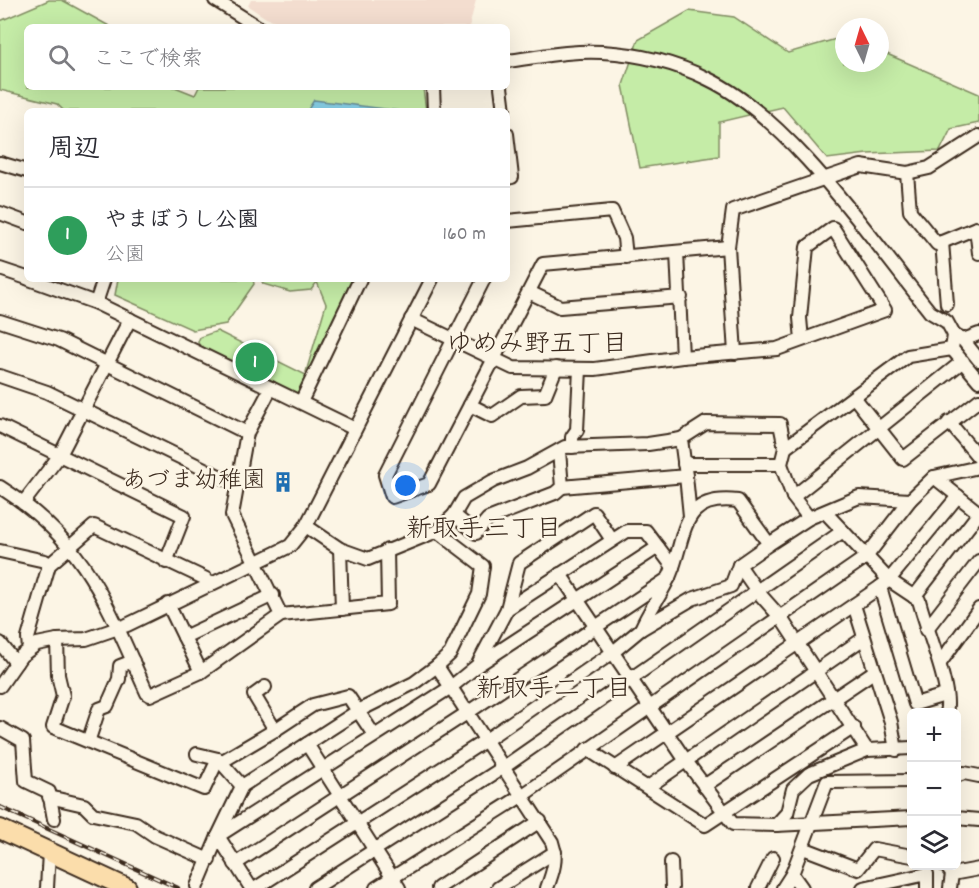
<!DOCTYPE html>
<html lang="ja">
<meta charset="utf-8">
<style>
body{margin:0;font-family:Dekko,"Klee One",sans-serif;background:#f2f2f3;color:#2b2b33}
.controls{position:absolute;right:18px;bottom:18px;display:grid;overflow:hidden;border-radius:9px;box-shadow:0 6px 24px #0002}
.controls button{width:54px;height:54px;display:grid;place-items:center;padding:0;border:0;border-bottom:2px solid #e1e1e2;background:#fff;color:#2b2b33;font:30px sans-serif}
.compass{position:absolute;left:835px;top:18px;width:54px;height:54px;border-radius:50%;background:#fff;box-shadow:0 6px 24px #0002;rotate:355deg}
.you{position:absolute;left:406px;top:486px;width:21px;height:21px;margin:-15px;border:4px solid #fff;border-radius:50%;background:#1a73e8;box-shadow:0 0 0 9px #1a73e833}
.badge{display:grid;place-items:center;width:39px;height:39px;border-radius:50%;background:#0b8043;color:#fff;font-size:20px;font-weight:700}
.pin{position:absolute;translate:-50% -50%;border:3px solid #fff;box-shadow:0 2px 6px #0006}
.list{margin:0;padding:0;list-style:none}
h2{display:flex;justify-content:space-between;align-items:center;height:78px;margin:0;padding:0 24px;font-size:26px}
h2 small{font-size:20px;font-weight:400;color:#7c7c81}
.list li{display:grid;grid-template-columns:39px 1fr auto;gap:18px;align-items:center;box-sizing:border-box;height:96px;padding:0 24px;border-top:2px solid #e1e1e2}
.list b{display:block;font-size:22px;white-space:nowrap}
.list p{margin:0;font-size:20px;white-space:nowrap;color:#7c7c81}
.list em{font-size:20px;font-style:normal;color:#7c7c81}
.icon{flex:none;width:33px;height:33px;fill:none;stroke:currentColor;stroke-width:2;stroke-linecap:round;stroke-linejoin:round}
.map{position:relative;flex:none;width:979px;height:888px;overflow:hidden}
.search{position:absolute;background:#fff;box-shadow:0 6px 24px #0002;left:24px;top:24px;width:486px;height:66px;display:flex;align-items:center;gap:15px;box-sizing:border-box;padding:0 21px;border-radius:9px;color:#7c7c81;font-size:22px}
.panel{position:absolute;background:#fff;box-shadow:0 6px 24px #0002;left:24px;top:108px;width:486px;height:174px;border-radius:9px}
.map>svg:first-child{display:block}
</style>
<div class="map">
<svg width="979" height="888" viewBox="0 0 979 888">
<rect width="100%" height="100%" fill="#fcf5e5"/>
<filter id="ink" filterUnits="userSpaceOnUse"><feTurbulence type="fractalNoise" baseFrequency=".0167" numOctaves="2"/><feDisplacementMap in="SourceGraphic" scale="12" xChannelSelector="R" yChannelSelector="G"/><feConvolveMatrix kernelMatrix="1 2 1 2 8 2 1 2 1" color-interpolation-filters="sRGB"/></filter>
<g filter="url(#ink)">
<polygon fill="#f3ddcf" points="251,0 476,0 469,27 292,27 266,18 248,6"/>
<g fill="#c5eca7" stroke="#808b62" stroke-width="1.5">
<polygon points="49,0 62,0 111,27 27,27 27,87 175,87 195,95 199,87 420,87 423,88 426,111 64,111 57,104 0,90 0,21"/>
<polygon points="689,11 734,17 788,53 843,37 844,63 880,63 880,51 979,94 979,123 951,129 940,151 867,154 827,159 783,107 719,122 719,156 640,168 623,85 638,40"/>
<polygon points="118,279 253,279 254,284 226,324 193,330 115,295"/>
<polygon points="261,279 357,279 310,374 306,372 326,304 317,282 311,290 290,292 263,284"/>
<polygon points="217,331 310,377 297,396 200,348 198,342 200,337"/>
</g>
<polygon fill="#89d2ea" stroke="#6a8f98" stroke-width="1.5" points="314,100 401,111 307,111"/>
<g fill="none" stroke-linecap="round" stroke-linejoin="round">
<g stroke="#3b2a1e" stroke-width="16">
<g id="minor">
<polyline points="215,0 258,27"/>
<path d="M507,61c31,-4 64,-11 95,-9 36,2 74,11 106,27 82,39 165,162 222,233l17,10 7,13"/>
<polyline points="433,87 434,111"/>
<polyline points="501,87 504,111"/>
<polyline points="507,134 512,177 507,178"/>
<polyline points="0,163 27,171"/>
<polyline points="907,173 910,211 937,244 976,228 979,253"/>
<polyline points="0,213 27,223"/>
<polyline points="507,221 612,211 624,238 626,257"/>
<polyline points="942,242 947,304"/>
<polyline points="677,252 682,357"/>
<polyline points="0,269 27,278"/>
<polyline points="29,279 96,303 355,429"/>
<polyline points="484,279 385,475 392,497 429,484 543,264 728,247"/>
<polyline points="529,292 560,307 681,297"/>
<polyline points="96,303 104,279"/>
<polyline points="411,319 513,368 595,369 682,357 777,349 885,310 833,228 807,247 800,318 802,340"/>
<polyline points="0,321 59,340 247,433"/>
<polyline points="963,340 979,334"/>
<polyline points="735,353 728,247 733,210 861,166 907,173 929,168 979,136"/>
<polyline points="979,360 963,340 954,335 952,349 979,381"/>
<polyline points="0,376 47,392 237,485"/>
<polyline points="854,397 903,459 979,400"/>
<polyline points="301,402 360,279"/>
<polyline points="470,405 492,416 521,396 545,395 556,368"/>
<polyline points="949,422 979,458"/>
<polyline points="0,426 184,516 166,562"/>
<polyline points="572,447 572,437 577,430 580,369"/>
<polyline points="785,448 908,356 952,349"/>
<polyline points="684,464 781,464"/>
<polyline points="686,476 690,516"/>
<polyline points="934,477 979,513"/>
<path d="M0,487c87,55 107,118 147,206l3,2 51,-23"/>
<polyline points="562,487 686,476 681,439"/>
<polyline points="793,497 963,361"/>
<polyline points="24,502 60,455 130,319"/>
<path d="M825,512l64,68 30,20c6,26 34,91 27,112"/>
<polyline points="454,515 476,533 488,519 555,493 562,487 559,451"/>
<polyline points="306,526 340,549 368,559 437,531 454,515 464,498 493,481 527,468 565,447 648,444 681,439 706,423 780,424 785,448 781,464 793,497 809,518"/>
<polyline points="769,544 739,565 757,591 781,618 867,750"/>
<polyline points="340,549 342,609"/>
<polyline points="0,551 45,561 49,565"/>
<polyline points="560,574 686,761 733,824 776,825 912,818"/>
<polyline points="880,587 915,704 945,695"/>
<polyline points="914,597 979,513"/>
<polyline points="168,604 201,672 281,615 232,515 247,433 271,388"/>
<polyline points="854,605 891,722 896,750"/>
<polyline points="507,609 627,531 646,531 673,567"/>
<polyline points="281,615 388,604 387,550"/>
<path d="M641,629c8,-19 21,-35 29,-54 17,-40 9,-81 68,-74l31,43 40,-26 50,-21 51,3"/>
<polyline points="926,630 979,561"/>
<polyline points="184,637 273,595"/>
<polyline points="57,640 58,675 63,696 53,727 204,789 218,759"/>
<polyline points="0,643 16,663"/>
<polyline points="29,649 28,638 49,565 94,526 206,579 210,585"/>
<polyline points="479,662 507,609 519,563 594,513 612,540"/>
<polyline points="940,663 979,609"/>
<path d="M437,666l115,176c6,16 1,30 -5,46"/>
<polyline points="0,686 21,656 37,644 57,640 86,639 127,625 290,546 306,526 432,279"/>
<polyline points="265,687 254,695 275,730 313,705 348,696 374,735"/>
<polyline points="0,728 23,741 26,781 49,792 54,819"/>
<polyline points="89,739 99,709 107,706 119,679 120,666 133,661"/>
<polyline points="307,744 399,888"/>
<polyline points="587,749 705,825 854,727"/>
<polyline points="197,754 218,759 242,786 218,836 251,888"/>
<polyline points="221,762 275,730"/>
<polyline points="615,768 880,587 889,580 958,496"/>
<polyline points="956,776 964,773 979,776"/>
<polyline points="242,786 358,711 414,683 437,666 450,654 479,594 483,566 437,531"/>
<polyline points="704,786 875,671"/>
<polyline points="648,787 864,638"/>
<polyline points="49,797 84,805 93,814 136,823 155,836 209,860"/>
<polyline points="956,818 979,820"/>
<polyline points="776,825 787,813 793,789 809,774 867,750 912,748"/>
<polyline points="803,848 858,869 874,849 912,856"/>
<polyline points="671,862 672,888"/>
<polyline points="235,864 467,713 669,578"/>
<polyline points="946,866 952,874 950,888"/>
<polyline points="792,874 802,888"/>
<polyline points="952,874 979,869"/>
<polyline points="197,886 218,836 451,687 478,665 658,547"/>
<polyline points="47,888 49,852"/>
<polyline points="256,888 486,740 612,653 641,629 692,599 731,586 739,565"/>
<polyline points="315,888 504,767 843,531"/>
<polyline points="376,888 523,795 866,557 910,500 934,477 979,467"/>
<polyline points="438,888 540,821"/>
<polyline points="498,888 555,852"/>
<polyline points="758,888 773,858"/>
<polyline points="783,888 792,874 827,782 912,781"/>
<polyline points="863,888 927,874 927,888"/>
</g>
</g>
<g stroke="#3b2a1e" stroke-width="22">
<polyline id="highway" points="0,829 127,888"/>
</g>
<use href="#minor" stroke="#fcf5e5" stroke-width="12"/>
<use href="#highway" stroke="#fbddab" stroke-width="18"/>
<g stroke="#3b2a1e" stroke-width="4.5">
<polyline id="rail" points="0,807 178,888"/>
</g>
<use href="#rail" stroke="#fcf5e5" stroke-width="2" stroke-dasharray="7" stroke-linecap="butt"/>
</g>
</g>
<defs>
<g id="building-bare" transform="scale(1.62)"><path d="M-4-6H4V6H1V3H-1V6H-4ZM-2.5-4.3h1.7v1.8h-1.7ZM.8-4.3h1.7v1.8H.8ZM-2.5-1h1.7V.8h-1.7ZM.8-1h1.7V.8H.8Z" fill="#1f6fb2" stroke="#fcf5e5" stroke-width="2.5" paint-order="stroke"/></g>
</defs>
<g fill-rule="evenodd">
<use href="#building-bare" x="283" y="482"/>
</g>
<g text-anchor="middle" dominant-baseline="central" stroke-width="5" stroke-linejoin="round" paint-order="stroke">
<g font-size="24" fill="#3b2a1e" stroke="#fcf5e5" text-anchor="end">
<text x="266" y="482">あづま幼稚園</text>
</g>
<g font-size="26" fill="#3b2a1e" stroke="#fcf5e5">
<text x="537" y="345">ゆめみ野五丁目</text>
<text x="484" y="530">新取手三丁目</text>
<text x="554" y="690">新取手二丁目</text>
</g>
</g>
</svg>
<div class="controls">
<button>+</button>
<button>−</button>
<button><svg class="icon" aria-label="layers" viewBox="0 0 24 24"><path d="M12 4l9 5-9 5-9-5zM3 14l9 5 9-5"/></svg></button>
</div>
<svg class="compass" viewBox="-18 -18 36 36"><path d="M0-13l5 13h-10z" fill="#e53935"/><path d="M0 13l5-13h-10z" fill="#7c7c81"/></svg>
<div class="you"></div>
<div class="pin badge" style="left:255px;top:362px;background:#2e9e5b">1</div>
<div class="search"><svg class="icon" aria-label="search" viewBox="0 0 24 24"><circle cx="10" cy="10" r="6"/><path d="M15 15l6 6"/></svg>ここで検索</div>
<section class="panel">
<h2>周辺<small></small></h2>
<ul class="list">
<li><span class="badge" style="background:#2e9e5b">1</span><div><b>やまぼうし公園</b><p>公園</p></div><em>160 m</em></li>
</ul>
</section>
</div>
